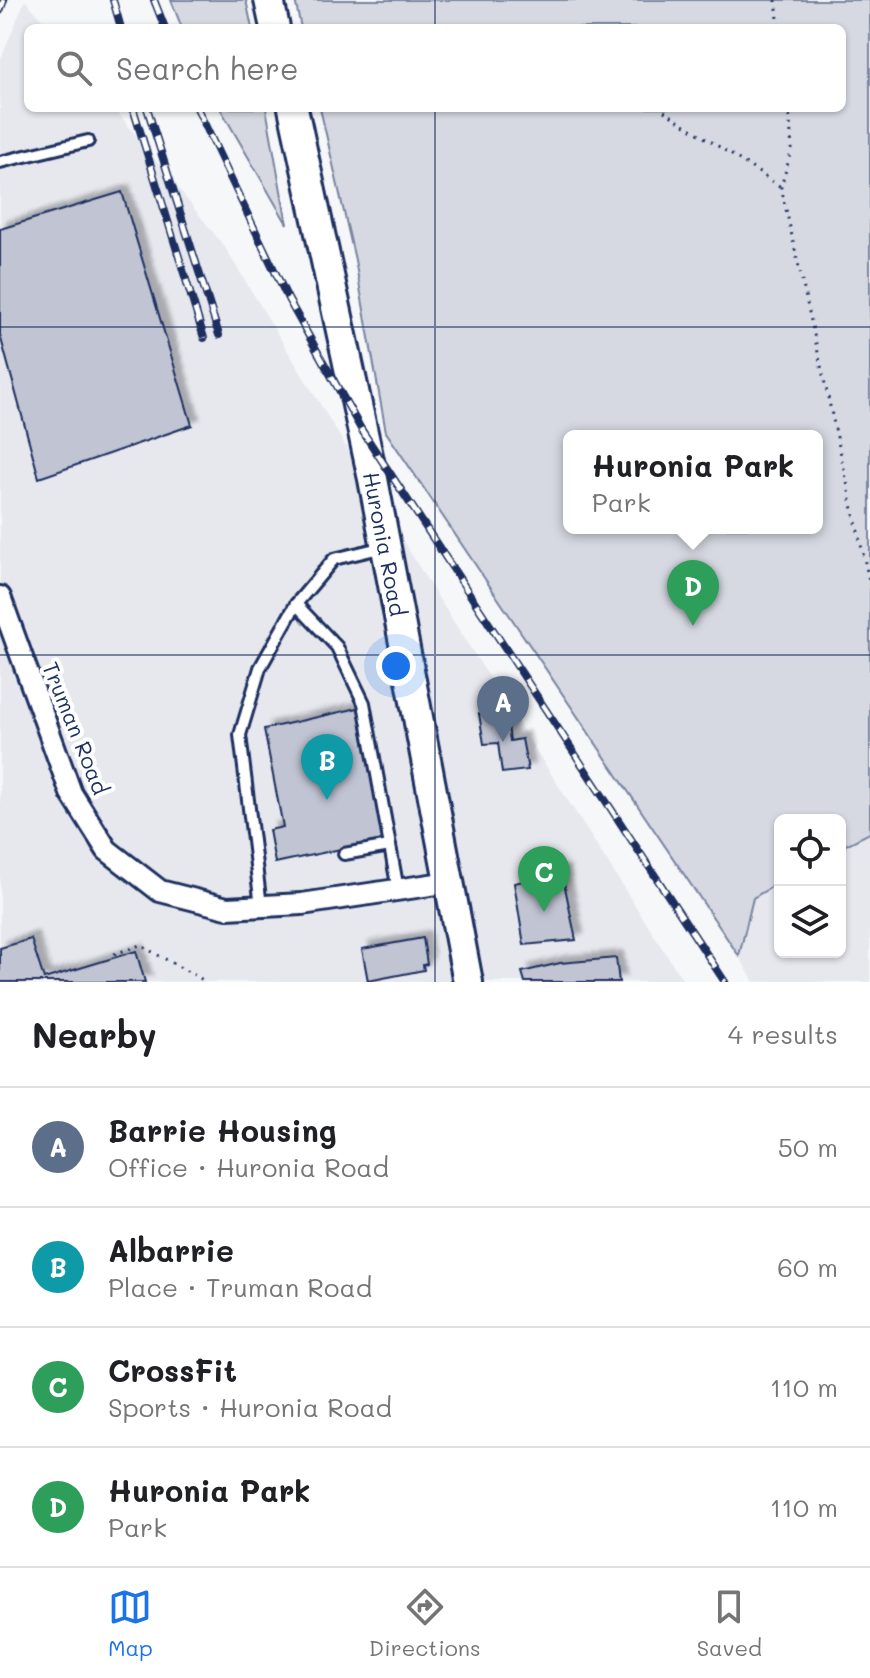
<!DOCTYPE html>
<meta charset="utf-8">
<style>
body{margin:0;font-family:Mali,sans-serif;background:#f6f6f6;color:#202124}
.controls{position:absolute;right:24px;bottom:24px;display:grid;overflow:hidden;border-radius:12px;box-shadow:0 2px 6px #0004}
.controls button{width:72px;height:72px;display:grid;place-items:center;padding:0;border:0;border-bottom:2px solid #e0e0e0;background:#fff;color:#202124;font:40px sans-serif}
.you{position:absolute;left:396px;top:666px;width:28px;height:28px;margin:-20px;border:6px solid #fff;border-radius:50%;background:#1a73e8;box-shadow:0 0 0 12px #1a73e833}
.badge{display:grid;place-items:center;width:52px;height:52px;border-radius:50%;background:#1a73e8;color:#fff;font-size:26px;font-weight:700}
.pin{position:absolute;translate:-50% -66px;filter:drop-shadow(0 2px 4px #0008)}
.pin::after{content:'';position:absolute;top:42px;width:28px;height:24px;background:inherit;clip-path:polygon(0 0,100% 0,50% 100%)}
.popup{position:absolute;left:563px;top:430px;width:260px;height:104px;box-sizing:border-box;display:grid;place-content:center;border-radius:12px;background:#fff;filter:drop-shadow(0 2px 6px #0005);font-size:26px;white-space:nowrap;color:#757577}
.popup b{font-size:30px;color:#202124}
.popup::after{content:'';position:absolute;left:50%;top:100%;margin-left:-16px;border:16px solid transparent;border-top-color:#fff}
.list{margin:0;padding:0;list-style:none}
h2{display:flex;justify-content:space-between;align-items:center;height:104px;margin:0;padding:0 32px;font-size:34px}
h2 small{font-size:26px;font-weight:400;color:#757577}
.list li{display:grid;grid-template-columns:52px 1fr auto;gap:24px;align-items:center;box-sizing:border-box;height:120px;padding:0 32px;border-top:2px solid #e0e0e0}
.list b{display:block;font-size:30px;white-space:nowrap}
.list p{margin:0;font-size:26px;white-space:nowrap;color:#757577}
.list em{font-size:26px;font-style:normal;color:#757577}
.icon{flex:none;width:44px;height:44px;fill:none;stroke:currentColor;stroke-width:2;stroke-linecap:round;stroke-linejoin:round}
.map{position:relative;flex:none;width:870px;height:982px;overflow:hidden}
.search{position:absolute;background:#fff;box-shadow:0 2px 6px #0004;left:24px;right:24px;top:24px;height:88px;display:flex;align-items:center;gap:20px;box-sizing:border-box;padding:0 28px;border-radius:12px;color:#757577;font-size:30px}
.sheet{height:584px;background:#fff}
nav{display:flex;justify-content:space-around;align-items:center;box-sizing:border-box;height:112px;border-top:2px solid #e0e0e0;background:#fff;font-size:22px;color:#757577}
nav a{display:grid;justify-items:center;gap:4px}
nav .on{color:#1a73e8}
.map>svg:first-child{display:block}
</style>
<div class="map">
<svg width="870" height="982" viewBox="0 0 870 982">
<defs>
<filter id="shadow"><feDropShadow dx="7" dy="-7" stdDeviation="2" flood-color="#0004"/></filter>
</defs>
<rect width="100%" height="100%" fill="#f6f7f9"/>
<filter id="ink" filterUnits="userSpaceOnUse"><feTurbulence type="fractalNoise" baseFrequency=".0125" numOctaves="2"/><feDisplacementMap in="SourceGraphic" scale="16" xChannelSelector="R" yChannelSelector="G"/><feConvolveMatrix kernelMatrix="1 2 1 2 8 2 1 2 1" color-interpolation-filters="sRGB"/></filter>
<g filter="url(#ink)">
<g fill="#e6e8ee">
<polygon points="25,0 50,28 28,28 28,108 114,108 224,246 427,580 684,982 0,982 0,61"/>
<polygon points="870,833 870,982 754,982 739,956 753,898 780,882 780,952 840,952 840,848"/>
</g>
<g fill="#d6d9e2" stroke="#7884a0" stroke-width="2" fill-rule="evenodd">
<polygon points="171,0 246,0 252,28 182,28"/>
<path d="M295,0h575v833l-30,15v-28h-60v62l-27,16 -14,58 -353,-524 -31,-172 -35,-152h522v-80h-541zM569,436h248v92h-248z"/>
<polygon points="220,108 266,108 287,224"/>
</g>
<g fill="#c0c4d3" stroke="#1b2f5e" stroke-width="2" filter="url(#shadow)">
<polygon points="122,192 192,425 39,478 0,335 0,229"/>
<polygon points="358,708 383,840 275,863 269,830 283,827 264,729"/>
<polygon points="506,711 510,741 522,739 528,770 502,773 498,743 484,744 479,714"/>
<polygon points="562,873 576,940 524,945 514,883"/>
<polygon points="423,938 427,964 423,965 424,970 368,981 362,949"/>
<polygon points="31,939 44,979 136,951 145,982 0,982 0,948"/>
<polygon points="616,958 619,982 525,982 522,972 560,963"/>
</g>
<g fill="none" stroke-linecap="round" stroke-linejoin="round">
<g stroke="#1b2f5e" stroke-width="16">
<g id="service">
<polyline points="0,162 88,141"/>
<polyline points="296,604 337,647 364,703 398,890"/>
<polyline points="344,854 390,846"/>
<polyline points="261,906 240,735 260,668 296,604 334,559 384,547"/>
</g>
</g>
<g stroke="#1b2f5e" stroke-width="26">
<polyline id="minor" points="0,597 71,793 107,850 160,891 227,908 302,904 450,882"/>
</g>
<g stroke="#1b2f5e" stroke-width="34">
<g id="secondary">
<polyline points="269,0 275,28"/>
<polyline points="293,108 373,479 468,982"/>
</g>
</g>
<g stroke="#1b2f5e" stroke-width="3" stroke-dasharray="2 6" stroke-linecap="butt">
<polyline points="776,0 779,28"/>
<polyline points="789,108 792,149 781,187 870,585"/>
<polyline points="664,111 781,187"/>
<polyline points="114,954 140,945 203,980"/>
</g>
<use href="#service" stroke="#fff" stroke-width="10"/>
<use href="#minor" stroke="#fff" stroke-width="20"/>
<use href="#secondary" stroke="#fff" stroke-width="28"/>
<g stroke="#1b2f5e" stroke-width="8">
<g id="rail">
<polyline points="113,0 121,28"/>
<polyline points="154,0 165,28"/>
<polyline points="0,11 4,0"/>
<polyline points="133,108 204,338"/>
<polyline points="147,108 219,335"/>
<polyline points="197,108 288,299 361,429 725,982"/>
</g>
</g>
<use href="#rail" stroke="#fff" stroke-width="5" stroke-dasharray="15" stroke-linecap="butt"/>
</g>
</g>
<path fill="none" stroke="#1b2f5e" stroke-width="2" stroke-opacity="0.55" d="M435,0v28M435,108v874M0,327h870M0,655h870"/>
<g text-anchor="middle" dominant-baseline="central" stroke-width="8" stroke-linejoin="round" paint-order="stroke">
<g font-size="22" fill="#1b2f5e" stroke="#fff">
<text transform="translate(385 544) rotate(79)">Huronia Road</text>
<text transform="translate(76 728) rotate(68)">Truman Road</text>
</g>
</g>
</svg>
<div class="controls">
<button><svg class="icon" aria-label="locate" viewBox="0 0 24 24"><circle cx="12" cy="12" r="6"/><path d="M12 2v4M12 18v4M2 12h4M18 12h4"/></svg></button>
<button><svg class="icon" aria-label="layers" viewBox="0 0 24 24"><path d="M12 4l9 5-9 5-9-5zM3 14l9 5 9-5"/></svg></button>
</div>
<div class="you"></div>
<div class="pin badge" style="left:503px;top:742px;background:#5c6f8a">A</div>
<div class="pin badge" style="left:327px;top:800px;background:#0f9aa8">B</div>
<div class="pin badge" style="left:544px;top:912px;background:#2e9e5b">C</div>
<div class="pin badge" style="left:693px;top:626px;background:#2e9e5b">D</div>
<div class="popup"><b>Huronia Park</b>Park</div>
<div class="search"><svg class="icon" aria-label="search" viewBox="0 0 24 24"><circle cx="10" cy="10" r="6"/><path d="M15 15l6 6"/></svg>Search here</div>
</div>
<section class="sheet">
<h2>Nearby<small>4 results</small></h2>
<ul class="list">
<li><span class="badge" style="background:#5c6f8a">A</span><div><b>Barrie Housing</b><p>Office · Huronia Road</p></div><em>50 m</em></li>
<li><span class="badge" style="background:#0f9aa8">B</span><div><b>Albarrie</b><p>Place · Truman Road</p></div><em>60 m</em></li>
<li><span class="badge" style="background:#2e9e5b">C</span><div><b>CrossFit</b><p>Sports · Huronia Road</p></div><em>110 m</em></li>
<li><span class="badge" style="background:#2e9e5b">D</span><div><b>Huronia Park</b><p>Park</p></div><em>110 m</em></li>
</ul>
</section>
<nav>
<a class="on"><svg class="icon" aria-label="map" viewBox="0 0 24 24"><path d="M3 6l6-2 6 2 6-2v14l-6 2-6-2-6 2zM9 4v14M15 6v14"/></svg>Map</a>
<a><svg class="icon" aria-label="directions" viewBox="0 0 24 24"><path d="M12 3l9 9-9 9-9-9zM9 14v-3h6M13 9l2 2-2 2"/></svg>Directions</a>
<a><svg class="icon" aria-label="saved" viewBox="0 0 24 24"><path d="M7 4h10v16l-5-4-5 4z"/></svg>Saved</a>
</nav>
